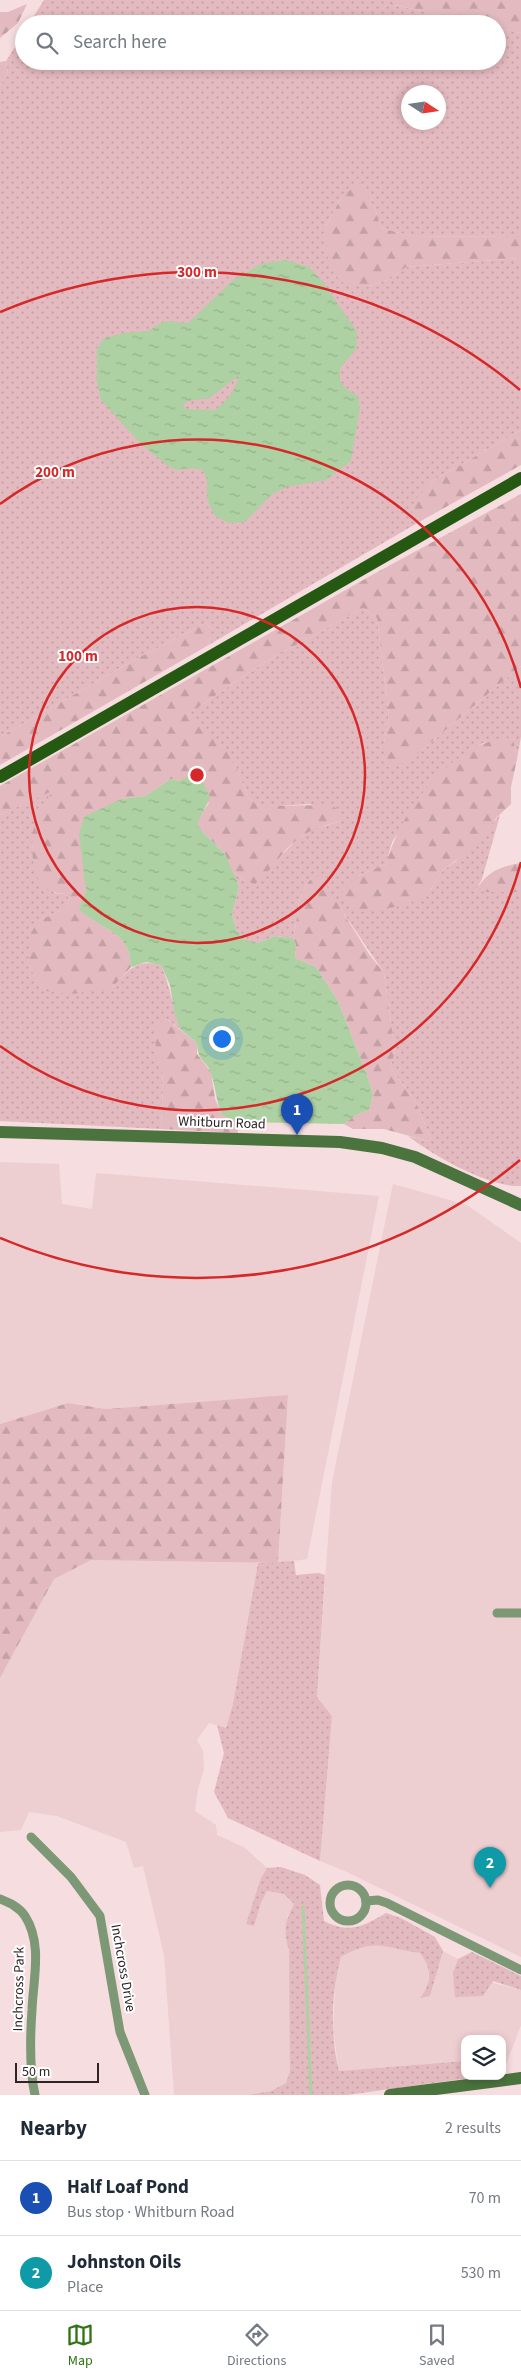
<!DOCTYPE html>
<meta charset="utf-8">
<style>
body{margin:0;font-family:"Source Sans 3",sans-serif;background:#f2f2f3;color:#1f2937}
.controls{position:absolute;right:15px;bottom:15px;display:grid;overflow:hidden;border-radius:10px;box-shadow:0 2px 8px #0003}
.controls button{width:45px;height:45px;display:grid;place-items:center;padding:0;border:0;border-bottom:1px solid #e0e1e3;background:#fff;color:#1f2937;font:25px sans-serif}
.compass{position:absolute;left:401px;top:85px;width:45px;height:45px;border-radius:50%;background:#fff;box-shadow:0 2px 8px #0003;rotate:102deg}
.scale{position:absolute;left:15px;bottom:12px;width:84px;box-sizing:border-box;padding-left:5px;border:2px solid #2d2425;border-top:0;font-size:14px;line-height:18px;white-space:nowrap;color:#2d2425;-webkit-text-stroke:4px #fff;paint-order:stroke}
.you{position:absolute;left:221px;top:1038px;width:18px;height:18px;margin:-12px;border:4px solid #fff;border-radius:50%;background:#1a73e8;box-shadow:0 0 0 8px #1a73e833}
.badge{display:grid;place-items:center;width:32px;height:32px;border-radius:50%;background:#317414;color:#fff;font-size:16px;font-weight:700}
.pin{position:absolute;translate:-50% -41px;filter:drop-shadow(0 1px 2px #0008)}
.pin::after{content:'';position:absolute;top:26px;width:18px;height:15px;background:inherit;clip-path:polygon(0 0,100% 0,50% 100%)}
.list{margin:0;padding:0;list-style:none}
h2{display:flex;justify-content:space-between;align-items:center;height:65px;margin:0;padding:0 20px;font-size:21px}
h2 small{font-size:16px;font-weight:400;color:#747a83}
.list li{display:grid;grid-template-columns:32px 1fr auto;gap:15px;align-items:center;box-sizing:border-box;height:75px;padding:0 20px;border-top:1px solid #e0e1e3}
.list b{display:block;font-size:19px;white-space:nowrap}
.list p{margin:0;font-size:16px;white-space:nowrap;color:#747a83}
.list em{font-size:16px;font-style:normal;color:#747a83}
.icon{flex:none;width:28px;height:28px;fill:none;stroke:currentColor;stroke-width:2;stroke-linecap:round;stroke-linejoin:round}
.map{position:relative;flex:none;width:521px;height:2095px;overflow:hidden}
.search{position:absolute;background:#fff;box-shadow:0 2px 8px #0003;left:15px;right:15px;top:15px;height:55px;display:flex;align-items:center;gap:12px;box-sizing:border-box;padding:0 18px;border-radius:28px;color:#747a83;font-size:19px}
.sheet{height:215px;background:#fff}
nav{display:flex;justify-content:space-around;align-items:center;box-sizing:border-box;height:70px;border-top:1px solid #e0e1e3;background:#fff;font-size:14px;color:#747a83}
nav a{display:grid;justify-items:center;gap:2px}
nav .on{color:#317414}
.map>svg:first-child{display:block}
</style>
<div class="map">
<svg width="521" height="2095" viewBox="0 0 521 2095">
<defs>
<pattern id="grass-dots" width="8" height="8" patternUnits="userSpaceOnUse" patternTransform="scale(1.25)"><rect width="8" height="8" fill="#e3babf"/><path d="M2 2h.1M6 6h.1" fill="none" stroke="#c3a0a4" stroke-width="1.8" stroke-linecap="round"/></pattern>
<pattern id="forest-firs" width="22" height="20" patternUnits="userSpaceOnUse" patternTransform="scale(1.25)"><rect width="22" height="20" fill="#e3babf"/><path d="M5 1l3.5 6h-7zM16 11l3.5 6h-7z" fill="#c3a0a4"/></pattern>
<pattern id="water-ripples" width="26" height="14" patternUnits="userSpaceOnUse" patternTransform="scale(1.25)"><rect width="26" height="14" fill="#add1a2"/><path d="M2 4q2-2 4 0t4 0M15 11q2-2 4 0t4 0" fill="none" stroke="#95b38b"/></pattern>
</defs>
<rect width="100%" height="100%" fill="#f5dde0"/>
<g fill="#edced1">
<polygon points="0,1162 59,1164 62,1204 92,1209 96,1173 379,1196 307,1559 278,1563 288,1395 106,1409 68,1403 0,1424"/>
<polygon points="393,1184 467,1205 521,1243 521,1957 345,1871 320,1861 332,1716 317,1697 332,1482"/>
<polygon points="91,1560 258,1563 233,1704 226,1728 209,1723 197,1740 203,1751 204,1769 198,1789 195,1811 216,1825 217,1835 244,1847 267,1868 261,1878 254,1925 261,1903 267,1891 284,1894 294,1904 287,1917 292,2017 290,2071 287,2083 271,2091 248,2095 174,2095 164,1955 143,1866 134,1868 126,1842 57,1816 29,1812 21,1830 0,1832 0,1678 54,1578"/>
<polygon points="377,1944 421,1953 429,1964 428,1988 421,1997 430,1996 443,1951 458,1959 453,1973 521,1990 521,2025 505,2067 502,2062 502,2039 465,2039 465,2061 339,2071 333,2030 336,1972 341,1957 357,1948"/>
</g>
<g fill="url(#grass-dots)" fill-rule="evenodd">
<polygon points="44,0 390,0 390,4 480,24 29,24"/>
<path d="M497,28l24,5v204l-110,-1 -30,-8 -6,-19 -33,-13 -16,30v27l41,34 23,-8 16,-12 115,-9v172l-90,52 -18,31 6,9 -212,124 4,-9v-9l-5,-5 -70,36 -136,78v-651l8,-13 -2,-12 18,-28v28h473zM408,92h30v30h-30z"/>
<path d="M363,608l14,10 12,98 -5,26 38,8 99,-84v71l-4,22 -4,-21 -30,5 -45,33 -46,66 -6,22 -28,12 72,15 13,-21 12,-8 45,-47 -18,64 -7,13h46v294c-31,2 -89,-31 -113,-50l24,6 -17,-42 -25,-32 5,-16 -11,-79 -64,-95 -7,-1c-18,17 -14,39 -20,61l-18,-2 -17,7 -13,-3 -8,-9 -5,-16 7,-29 -8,-15 15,10 39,-29 12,-13 17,-10 27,-8 -31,-17 -50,3 -11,-9 -14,-31 -47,-53 77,-52z"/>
<path d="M52,790l-2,8 -11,12 -7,37 22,46 13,1 2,6 -3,8 -28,13 -10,45 18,24 66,-2c17,-18 23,-29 49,-23 9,21 12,42 19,64l-15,-11 -8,44 5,10 1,17 -2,40 -161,-8v-306z"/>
<polygon points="294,1561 296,1575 319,1573 325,1575 317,1697 332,1716 320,1861 228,1818 214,1792 224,1753 217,1725 226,1728 233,1704 258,1563"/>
<path d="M281,1867l24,8 15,10 4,36c26,13 38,6 62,-8l15,5 34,19 8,14 -13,45 -10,2c12,-15 12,-30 0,-45 -35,-5 -44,-16 -79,4 -10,35 -11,79 -2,114l126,-10v15h19l-137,19h-99l23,-4 15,-8 4,-12 -1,-121c-6,-18 -4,-30 5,-46l-10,-10 -17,-3 -6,12 -7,23 -8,-2 15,-46 6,-10z"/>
<polygon points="472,1952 521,1976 521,1990 493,1981 483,1996 455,1997 453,1973 458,1959"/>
</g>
<g fill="url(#forest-firs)">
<polygon points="390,0 521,0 521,33 497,28 497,24 480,24 390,4"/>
<polygon points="27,4 18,23 0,38 0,12 8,12"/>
<polygon points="6,61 8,73 0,86 0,62"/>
<polygon points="360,183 375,209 381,228 411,236 521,237 521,258 406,267 390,279 367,287 345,284 335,277 326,253 326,226 342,196"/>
<polygon points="521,430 521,465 419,522 412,513 417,498 431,482"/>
<path d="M521,494v172l-99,84 -18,13 -18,4 -2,-25 5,-26 -12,-98 -14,-10 -98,54 -77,52 41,39 20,45 10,8 70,-1 11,5 1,11c-15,4 -30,8 -43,18 -17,12 -26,32 -43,45l-9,-3 -15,-10 -6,-17 -27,-27v-8l11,-16 -30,-22 -8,-2 -26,17 -24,3 -37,65 2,27 -6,18c11,14 41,22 47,39 3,6 3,13 4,19l-19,21 -40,6 -26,-3 -18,-25 2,-31 8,-14 28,-13 3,-8 -2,-6c-8,-1 -16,-1 -22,-6 -17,-13 -15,-61 -6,-78 4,-8 10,-11 13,-19l-52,24v-29l372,-211z"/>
<polygon points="206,623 211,628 211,637 207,646 0,765 0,737 136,659"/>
<path d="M500,738h13l4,21 -6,28v17l-15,14 -18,26 -35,26 -13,21 -8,8 -27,8 -40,6 -10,-10 -4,-10 17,-17 28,-12c16,-54 57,-110 114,-126z"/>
<path d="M521,863v29h-46c11,-20 24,-25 46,-29z"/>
<path d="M313,877h7l4,5 45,72 15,19 11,79 -5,16 25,32 17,42 -48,-13h-31l-9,-5 10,-8 15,-6 4,-15 -6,-20 -29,-74 -22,-34 -21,-9 1,-13 -3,-7c6,-22 2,-44 20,-61z"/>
<polygon points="165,1018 197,1043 197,1054 211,1072 215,1099 222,1115 237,1122 238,1133 161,1129 163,1089 162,1072 157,1062 154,1027"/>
<polygon points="288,1395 278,1563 91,1560 54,1579 0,1678 0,1424 68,1403 106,1409"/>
</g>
<g fill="url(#water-ripples)" fill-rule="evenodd">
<path d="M285,260l24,7 14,15 34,50 -1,17 -16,19v12l6,9 11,6 3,12 -9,54 -25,19 -40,7 -15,8 -26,27 -16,1 -14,-7 -8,-17v-19l-4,-10 -11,-2 -15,2 -9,-4 -27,-22 -40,-44 -4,-18v-33l6,-10 20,-6 25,-2 17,-10 23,2 44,-42 29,-17zM239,375c-4,16 -11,25 -24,35l-30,-1 -2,-4 5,-4 22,-3z"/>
<path d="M194,774l6,4 10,18c-2,11 -12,19 -12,31l27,27 14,32 -7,29 5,16 8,9 13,3 17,-7 18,2 3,7 -1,13 21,9 22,34 29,74 6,20 -4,15 -15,6 -10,8 -107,-2 -15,-7c-6,-14 -6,-27 -11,-41 -4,-15 -13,-10 -14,-31l-17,-14 -6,-18 -4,-26 -9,-20 -15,-3 -15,5c-1,-6 -1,-13 -4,-19 -6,-17 -36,-25 -48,-39l7,-18 -7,-57 5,-17 37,-18 24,-3 26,-17 8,2z"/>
</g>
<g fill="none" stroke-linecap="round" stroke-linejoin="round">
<polyline stroke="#add1a2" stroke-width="3" points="303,1907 311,2095"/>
<g stroke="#7d9874" stroke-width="9">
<polyline points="497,1613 521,1613"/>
<polyline points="31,1837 71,1877 100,1916 120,2032 145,2095"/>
<circle cx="348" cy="1903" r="18"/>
<path d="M0,1899c10,4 19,8 25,17 18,28 8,64 7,94 -2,28 -3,58 3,85"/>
<polyline points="366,1901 378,1900 387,1903 521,1970"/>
</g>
<g stroke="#4b733e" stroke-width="12">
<polyline points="0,1132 340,1142 382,1148 415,1157 521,1205"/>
<polyline points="390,2095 521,2078"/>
</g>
<polyline stroke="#255811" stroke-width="12" points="0,777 521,478"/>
</g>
<g fill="none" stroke="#d62828" stroke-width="2.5">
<circle cx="197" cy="775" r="168"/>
<path d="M521 862A335 335 0 0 1 0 1046M0 504A335 335 0 0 1 521 688"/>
<path d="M520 1160A503 503 0 0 1 0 1238M0 312A503 503 0 0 1 520 390"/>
</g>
<g text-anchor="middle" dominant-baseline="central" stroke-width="4" stroke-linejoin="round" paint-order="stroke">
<g font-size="14" fill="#2d2425" stroke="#fff">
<text transform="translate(222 1123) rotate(2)">Whitburn Road</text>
<text transform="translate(123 1968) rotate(80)">Inchcross Drive</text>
<text transform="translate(19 1989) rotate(-89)">Inchcross Park</text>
</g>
</g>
<circle cx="197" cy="775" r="8" fill="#d62828" stroke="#fff" stroke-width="2.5"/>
<g font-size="15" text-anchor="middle" font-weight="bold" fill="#d62828" stroke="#fff" stroke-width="4" stroke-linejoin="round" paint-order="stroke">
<text x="197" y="277">300 m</text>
<text x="55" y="477">200 m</text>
<text x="78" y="661">100 m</text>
</g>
</svg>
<div class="controls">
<button><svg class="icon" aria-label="layers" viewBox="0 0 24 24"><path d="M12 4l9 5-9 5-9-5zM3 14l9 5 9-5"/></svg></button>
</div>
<svg class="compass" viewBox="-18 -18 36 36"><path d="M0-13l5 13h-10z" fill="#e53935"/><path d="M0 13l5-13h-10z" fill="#747a83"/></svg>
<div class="scale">50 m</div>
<div class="you"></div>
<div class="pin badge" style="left:297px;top:1135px;background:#1a4fb4">1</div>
<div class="pin badge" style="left:490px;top:1888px;background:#0f9aa8">2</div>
<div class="search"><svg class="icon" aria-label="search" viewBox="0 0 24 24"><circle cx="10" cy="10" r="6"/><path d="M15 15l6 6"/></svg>Search here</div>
</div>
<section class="sheet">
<h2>Nearby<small>2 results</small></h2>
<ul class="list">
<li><span class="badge" style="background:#1a4fb4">1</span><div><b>Half Loaf Pond</b><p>Bus stop · Whitburn Road</p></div><em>70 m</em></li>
<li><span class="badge" style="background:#0f9aa8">2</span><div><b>Johnston Oils</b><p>Place</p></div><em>530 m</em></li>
</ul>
</section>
<nav>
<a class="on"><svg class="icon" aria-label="map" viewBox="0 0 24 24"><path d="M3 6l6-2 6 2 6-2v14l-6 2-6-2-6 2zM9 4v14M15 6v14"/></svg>Map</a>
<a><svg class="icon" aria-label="directions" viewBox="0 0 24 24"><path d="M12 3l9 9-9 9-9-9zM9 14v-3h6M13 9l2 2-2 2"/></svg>Directions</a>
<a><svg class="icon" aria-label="saved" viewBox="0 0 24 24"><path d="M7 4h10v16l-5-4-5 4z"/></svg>Saved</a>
</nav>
